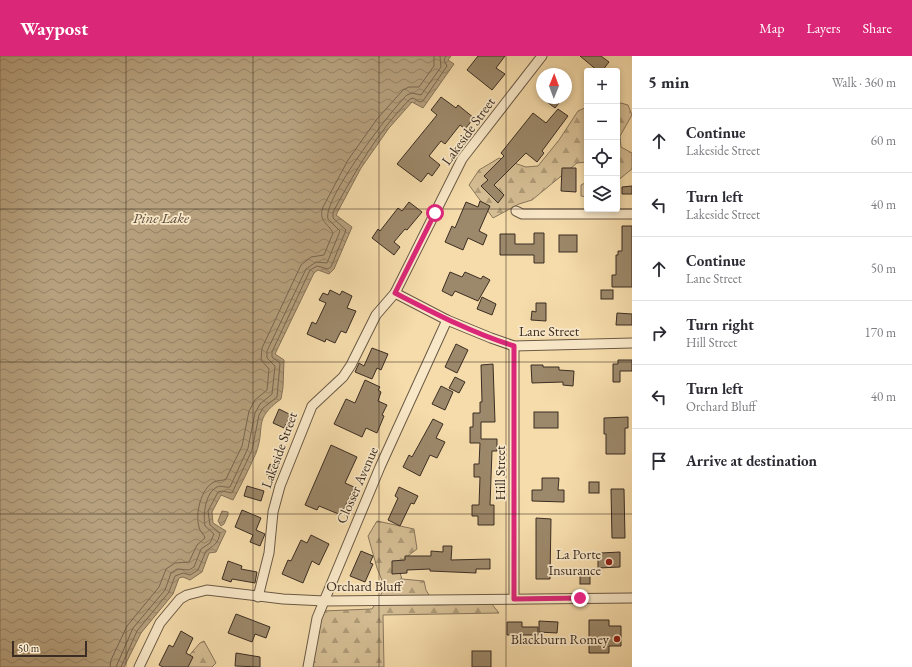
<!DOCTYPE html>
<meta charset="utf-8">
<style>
body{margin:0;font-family:"EB Garamond",serif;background:#f7f7f7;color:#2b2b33}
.controls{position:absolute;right:12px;top:12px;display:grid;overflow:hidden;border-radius:4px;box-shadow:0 2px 6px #0003}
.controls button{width:36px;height:36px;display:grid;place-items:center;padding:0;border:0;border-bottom:1px solid #e1e1e2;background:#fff;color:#2b2b33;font:20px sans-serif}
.compass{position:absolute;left:536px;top:12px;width:36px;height:36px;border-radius:50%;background:#fff;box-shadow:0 2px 6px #0003;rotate:1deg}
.scale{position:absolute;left:12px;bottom:10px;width:75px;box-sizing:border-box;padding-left:4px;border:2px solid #3b2d23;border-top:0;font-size:11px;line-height:14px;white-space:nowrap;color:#3b2d23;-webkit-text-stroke:3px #f9e8c8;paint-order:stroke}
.stop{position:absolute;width:12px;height:12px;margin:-9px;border:3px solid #db2777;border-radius:50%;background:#fff}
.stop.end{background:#db2777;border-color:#fff;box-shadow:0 1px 4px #0008}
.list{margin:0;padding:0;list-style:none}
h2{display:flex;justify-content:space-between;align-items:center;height:52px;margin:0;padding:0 16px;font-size:17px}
h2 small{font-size:13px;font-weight:400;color:#7c7c81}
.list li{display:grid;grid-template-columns:26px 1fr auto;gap:12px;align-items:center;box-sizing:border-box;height:64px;padding:0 16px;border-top:1px solid #e1e1e2}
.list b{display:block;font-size:15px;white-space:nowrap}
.list p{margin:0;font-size:13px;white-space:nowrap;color:#7c7c81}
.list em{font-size:13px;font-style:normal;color:#7c7c81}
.icon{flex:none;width:22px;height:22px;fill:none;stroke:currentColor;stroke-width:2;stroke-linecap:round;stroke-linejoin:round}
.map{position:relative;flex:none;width:632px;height:611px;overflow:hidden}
header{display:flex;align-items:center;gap:24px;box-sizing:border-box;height:56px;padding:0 20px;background:#db2777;color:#fff}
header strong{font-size:19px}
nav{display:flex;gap:22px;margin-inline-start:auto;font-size:14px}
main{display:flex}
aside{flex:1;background:#fff}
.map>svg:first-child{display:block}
</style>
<header>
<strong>Waypost</strong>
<nav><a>Map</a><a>Layers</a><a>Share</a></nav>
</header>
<main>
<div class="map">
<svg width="632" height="611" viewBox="0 0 632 611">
<defs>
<pattern id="forest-firs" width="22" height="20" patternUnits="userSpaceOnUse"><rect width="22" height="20" fill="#d6be94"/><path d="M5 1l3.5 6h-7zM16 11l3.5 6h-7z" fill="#af9b78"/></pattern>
<pattern id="water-waves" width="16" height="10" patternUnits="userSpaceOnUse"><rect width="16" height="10" fill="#b6a07d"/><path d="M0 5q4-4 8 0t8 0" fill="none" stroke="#958366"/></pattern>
</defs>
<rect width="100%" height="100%" fill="#f6dcab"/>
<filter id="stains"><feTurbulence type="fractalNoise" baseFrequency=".005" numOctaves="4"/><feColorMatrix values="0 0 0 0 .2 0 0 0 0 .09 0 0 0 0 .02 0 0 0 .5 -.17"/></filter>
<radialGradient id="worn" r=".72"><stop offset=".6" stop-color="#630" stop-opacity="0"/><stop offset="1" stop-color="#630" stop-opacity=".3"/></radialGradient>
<g fill="url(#forest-firs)" stroke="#88765c">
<polygon points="617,46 628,49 632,59 620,80 621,91 632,97 632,113 617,125"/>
<polygon points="587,51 587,106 577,107 532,144 519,148 493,162 469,129 479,114 499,102 526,111 538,110 559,84 578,55"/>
<polygon points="587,126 587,141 581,140 581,129"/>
<polygon points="377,465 414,473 417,493 397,508 402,523 424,525 426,534 435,549 491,547 499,557 383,559 384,611 311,611 323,555 372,553 385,532 377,512 368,480"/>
<polygon points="204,585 216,607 212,611 179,611 200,587"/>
</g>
<g fill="url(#water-waves)" stroke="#857259">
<path d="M0,0h451l-3,4 6,4 -31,44 -11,-6 -23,26 -28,40 -25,47 16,12 -18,42 -5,5 -11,-4 -4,3 -39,81 9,6 -1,27 -2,12c-29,21 -15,28 -25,54 -7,16 -15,32 -23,47l-12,-5 -9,17 1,11 13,8 -10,21 -7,1 -7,19 -12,8 -7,-3 -4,1 -6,16 -32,39 -17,34h-124z"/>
<polygon points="222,455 228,456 228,459 224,468 221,470 218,465"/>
</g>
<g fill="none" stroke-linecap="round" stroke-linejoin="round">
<g stroke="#786650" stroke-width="1">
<path d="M110,611l1,-7 16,-34 32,-39 7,-18 9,-6 14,-1 8,-17 8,-7c-1,-4 -5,-6 -6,-11 -4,-13 2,-39 15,-45 4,-2 9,-1 12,-3l16,-33 7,-35 6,-11 12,-10 2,-21 -8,-9 1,-12 39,-83 10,-8 13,-2 9,-22c-5,-10 -15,-12 -10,-26l25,-47 29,-41 26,-29 6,-3h10l15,-21v-10"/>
<path d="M116,611l17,-39 32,-38 6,-17 6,-4 12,1 5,-3 7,-18 9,-6 4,-9 -9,-8c-2,-11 0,-33 12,-39 4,-2 9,1 13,0l18,-39 7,-35 5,-9 12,-10 3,-28 -8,-8v-7l39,-82 10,-7 11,1 13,-32 -12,-12c-6,-19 63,-109 79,-124l5,-2 9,2 20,-28 -1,-11"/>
<path d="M121,611l16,-36 32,-39 6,-16 8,-3 7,2 8,-5 8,-19c8,-6 12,-7 14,-18l-10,-8 -2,-14 10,-19 4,-1 10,2 20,-43 7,-35 4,-7 14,-11 3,-34 -8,-6v-5l38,-82 7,-4 11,3 3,-2 15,-37 -13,-12v-6c22,-40 44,-80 77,-113l3,-1 7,4 3,-1 24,-35 -3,-6 2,-4"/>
</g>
</g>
<g fill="#9c886a" stroke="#3b2d23">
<polygon points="478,0 505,0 496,12 505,18 492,34 467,14"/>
<polygon points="580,0 601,0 609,6 602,15 598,15"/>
<polygon points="441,41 456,52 458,49 474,62 465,73 460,69 445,88 441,85 429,100 440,109 432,120 428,117 421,126 397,108 437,59 431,54"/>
<polygon points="542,42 563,42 555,52"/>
<polygon points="558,53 568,60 542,95 544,97 537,106 526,97 494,129 504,139 498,147 481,130 488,124 484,120 504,100 501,97 533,57 546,67"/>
<polygon points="562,112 576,112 576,136 561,135"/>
<polygon points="632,130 632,138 622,138 622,131"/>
<polygon points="480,145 490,150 479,175 487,179 483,189 468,182 463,194 445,186 452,170 455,172 466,146 478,151"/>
<polygon points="409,146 422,156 407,174 405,173 394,186 400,191 394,199 372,182 378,173 380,175 398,152 402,155"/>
<polygon points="622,170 632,170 632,231 612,231 612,219 616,219 616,199 618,199 618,195 622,195"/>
<polygon points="534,177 544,177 544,207 534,207 534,199 500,199 500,178 515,178 515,188 534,188"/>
<rect x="559" y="179" width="18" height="17"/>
<polygon points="450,216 462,221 465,216 481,223 483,220 490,224 478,245 455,235 452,240 442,235"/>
<polygon points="330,234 340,239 342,235 352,240 347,252 356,255 346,277 341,275 335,287 326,283 325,286 307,278 312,266 316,268 326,247 319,244 323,237 328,239"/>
<rect x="601" y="234" width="12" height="9"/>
<polygon points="482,241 496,248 492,259 477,253"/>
<polygon points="536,247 546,247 546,265 531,264 532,255 536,256"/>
<polygon points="617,257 632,258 632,269 616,269"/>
<polygon points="456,288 468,294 457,317 445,311"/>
<polygon points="372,292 388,298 381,314 377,312 372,323 355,316 359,307 364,310"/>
<polygon points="618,304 632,304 632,315 620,315 620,326 613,326 613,308 618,308"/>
<polygon points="493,308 495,366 481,366 481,383 497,383 497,395 492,395 490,449 494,449 494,469 478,469 478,460 472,460 472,449 479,449 480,421 474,421 474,408 479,408 480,387 470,387 470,371 473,371 473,357 480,357 480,346 482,346 481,309"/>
<polygon points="531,309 543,309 543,311 559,311 559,314 574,315 573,330 563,329 563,326 532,327"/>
<polygon points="455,321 465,326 459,337 449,332"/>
<polygon points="365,324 380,331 378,334 381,336 378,345 387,349 382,359 384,360 377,377 366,372 362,381 334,368 346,343 355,347"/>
<polygon points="441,330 453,336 445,354 432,348"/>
<polygon points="279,353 291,359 284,372 273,367"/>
<rect x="534" y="356" width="24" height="16"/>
<polygon points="628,361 628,372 625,372 625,398 606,398 606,378 604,378 604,362"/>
<polygon points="433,363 443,368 436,382 445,386 437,402 430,399 420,420 403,411 409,399 412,401"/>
<polygon points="331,389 357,401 345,427 354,431 341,459 319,450 317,454 305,449"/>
<polygon points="270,408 279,412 275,422 266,418"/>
<polygon points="542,422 559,422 558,434 564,434 564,446 532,445 532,434 542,434"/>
<rect x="589" y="426" width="10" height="11"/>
<polygon points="247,430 264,435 261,445 244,440"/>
<polygon points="399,431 418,440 414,448 411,447 400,470 388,464 398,442 395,440"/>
<polygon points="611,433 624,433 625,482 612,482"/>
<polygon points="242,454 261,462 256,474 265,478 260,490 250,486 253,479 235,471"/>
<polygon points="536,462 551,463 550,523 536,523"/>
<polygon points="311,479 329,488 319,509 312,505 303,527 282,518 288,504 291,505 301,484 307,487"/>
<polygon points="443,490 452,490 451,504 490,503 490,513 476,513 476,517 430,515 430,513 407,514 407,517 392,518 392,505 405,504 405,500 431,500 431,495 443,496"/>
<polygon points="361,495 373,500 370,507 373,508 365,526 350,520"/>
<polygon points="620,496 620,511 598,512 598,501 601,501 601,497"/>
<polygon points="228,505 242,510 241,513 257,516 255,527 232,523 231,526 222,523"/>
<rect x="580" y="517" width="10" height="11"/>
<polygon points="236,558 270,571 266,582 255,578 252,586 228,577"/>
<polygon points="589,564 609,564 609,570 621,570 621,590 609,590 609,597 589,597"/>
<polygon points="539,565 558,566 557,577 539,576"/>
<polygon points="507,566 522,566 522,571 538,571 538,579 507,579"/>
<polygon points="181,575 193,582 186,597 193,601 188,611 163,611 159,609 169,589 173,591"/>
<rect x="472" y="595" width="19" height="16"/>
<polygon points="236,597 260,601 260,611 235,610"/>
</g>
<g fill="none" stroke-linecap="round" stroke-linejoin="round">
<g stroke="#6a5945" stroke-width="11">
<g id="street">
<polyline points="516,155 522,158 632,158"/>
<polyline points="395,237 447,264 491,282 514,290 632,287"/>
<polyline points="514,290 514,543"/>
<polyline points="258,541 269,497 273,456 280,430 312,350 343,321 351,309 376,259 395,237 462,103 542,0"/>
<polyline points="139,611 160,567 180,543 187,539 207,534 283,543 325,545 632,542"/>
<polyline points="308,611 317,562 380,411 447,264"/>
</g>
</g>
<use href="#street" stroke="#f9e8c8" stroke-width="9"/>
</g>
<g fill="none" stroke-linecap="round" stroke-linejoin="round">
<path stroke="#db2777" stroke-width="5" d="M435,157l-40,80c39,20 77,40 119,53v253l66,-1"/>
</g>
<path fill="none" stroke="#3b2d23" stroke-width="1" stroke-opacity="0.55" d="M126,0v611M253,0v611M379,0v611M506,0v611M0,153h587M617,153h15M0,306h632M0,458h632"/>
<g fill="#8f2418" stroke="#f9e8c8" stroke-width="1.5">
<circle cx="609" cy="506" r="4"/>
<circle cx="617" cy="583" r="4"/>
</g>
<g text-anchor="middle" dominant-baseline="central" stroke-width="3.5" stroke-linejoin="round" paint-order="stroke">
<g font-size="14" fill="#3b2d23" stroke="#f9e8c8">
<text transform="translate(468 75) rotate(-54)">Lakeside Street</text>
<text x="549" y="275">Lane Street</text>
<text transform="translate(279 394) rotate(-70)">Lakeside Street</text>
<text transform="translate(500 417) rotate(-90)">Hill Street</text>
<text transform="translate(357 429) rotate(-66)">Closser Avenue</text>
<text x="364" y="530">Orchard Bluff</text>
</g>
<g font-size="14" fill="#3b2d23" stroke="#f9e8c8" text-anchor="end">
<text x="601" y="498">La Porte<tspan x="601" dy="16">Insurance</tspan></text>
<text x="609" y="583">Blackburn Romey</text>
</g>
<g font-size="15" font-style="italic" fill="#5a4a3a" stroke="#f9e8c8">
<text x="161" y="161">Pine Lake</text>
</g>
</g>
<rect width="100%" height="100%" filter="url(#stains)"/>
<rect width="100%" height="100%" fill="url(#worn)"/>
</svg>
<div class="controls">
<button>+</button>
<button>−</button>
<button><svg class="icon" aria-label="locate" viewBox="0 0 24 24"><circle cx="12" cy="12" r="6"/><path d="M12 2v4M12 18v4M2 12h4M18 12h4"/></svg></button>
<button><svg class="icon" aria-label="layers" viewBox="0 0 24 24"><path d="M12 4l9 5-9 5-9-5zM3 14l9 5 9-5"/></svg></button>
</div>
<svg class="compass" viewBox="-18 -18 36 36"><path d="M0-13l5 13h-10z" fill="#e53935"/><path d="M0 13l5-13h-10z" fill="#7c7c81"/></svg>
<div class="scale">50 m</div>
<div class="stop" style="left:435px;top:157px"></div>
<div class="stop end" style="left:580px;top:542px"></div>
</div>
<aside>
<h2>5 min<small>Walk · 360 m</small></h2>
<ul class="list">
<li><svg class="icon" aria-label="ahead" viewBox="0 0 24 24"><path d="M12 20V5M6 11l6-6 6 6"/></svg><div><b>Continue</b><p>Lakeside Street</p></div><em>60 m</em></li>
<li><svg class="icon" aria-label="left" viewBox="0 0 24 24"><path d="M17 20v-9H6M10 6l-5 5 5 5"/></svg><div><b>Turn left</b><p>Lakeside Street</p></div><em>40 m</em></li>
<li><svg class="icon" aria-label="ahead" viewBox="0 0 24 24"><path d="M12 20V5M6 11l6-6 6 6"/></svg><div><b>Continue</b><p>Lane Street</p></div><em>50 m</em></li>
<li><svg class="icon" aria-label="right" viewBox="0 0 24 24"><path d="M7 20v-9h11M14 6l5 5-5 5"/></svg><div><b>Turn right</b><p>Hill Street</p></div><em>170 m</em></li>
<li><svg class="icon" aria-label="left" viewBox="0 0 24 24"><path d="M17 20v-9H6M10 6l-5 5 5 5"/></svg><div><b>Turn left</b><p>Orchard Bluff</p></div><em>40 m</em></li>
<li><svg class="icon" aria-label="arrive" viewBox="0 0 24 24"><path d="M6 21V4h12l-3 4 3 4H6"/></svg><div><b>Arrive at destination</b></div></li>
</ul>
</aside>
</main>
